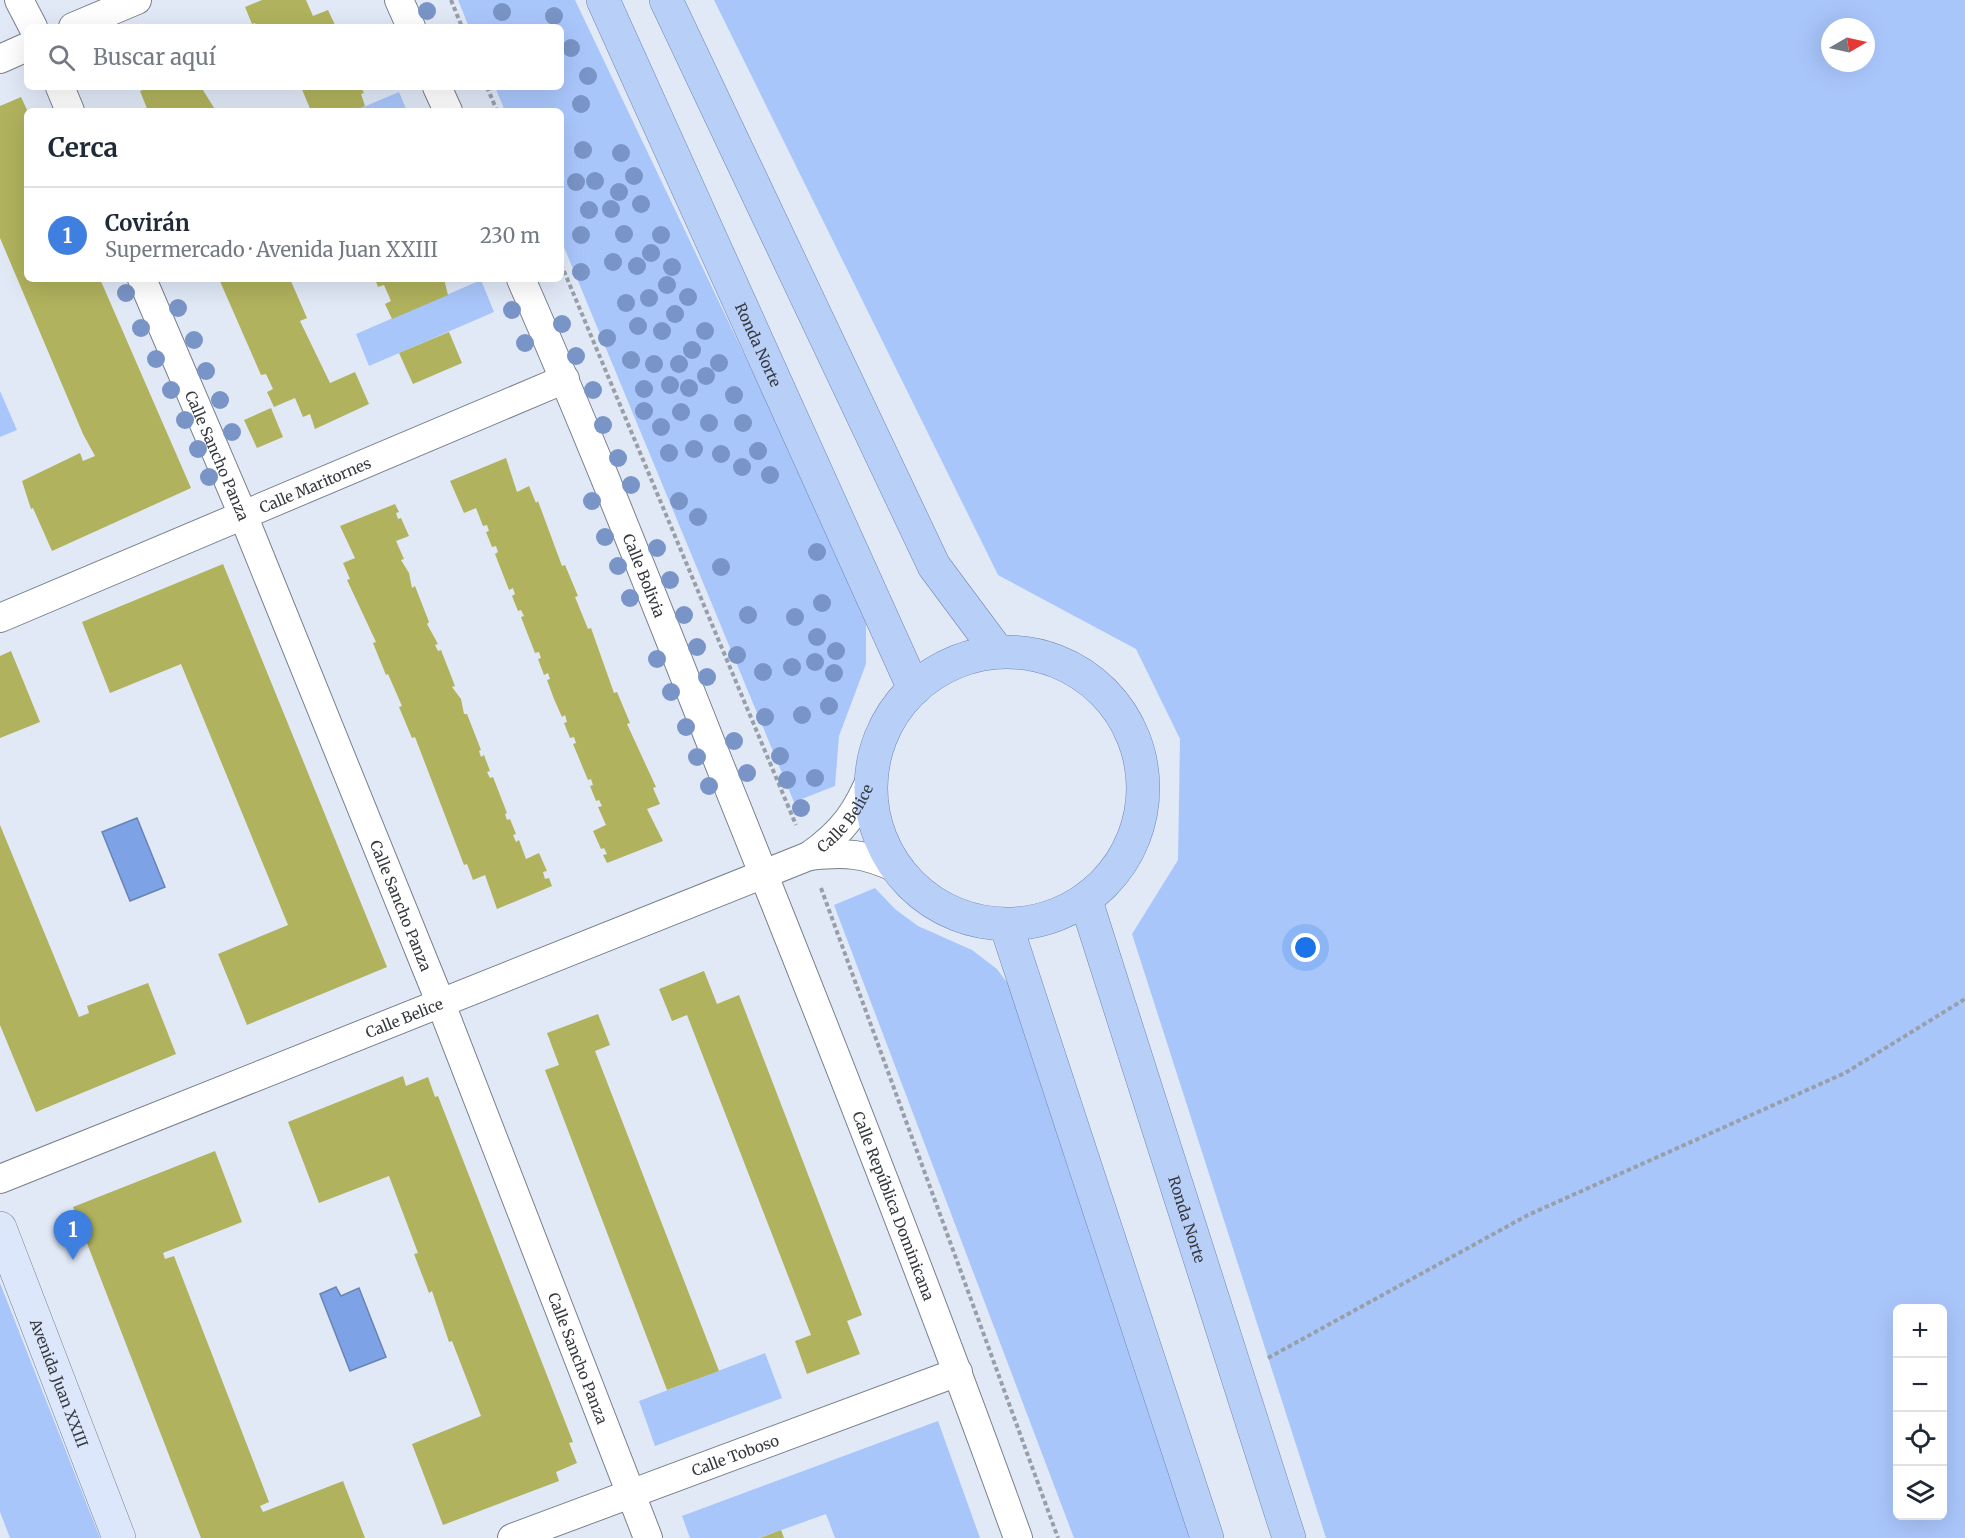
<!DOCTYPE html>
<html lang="es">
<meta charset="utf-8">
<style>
body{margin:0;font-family:Merriweather,serif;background:#f6f6f7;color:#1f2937}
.controls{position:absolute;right:18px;bottom:18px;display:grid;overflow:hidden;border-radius:9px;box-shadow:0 6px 24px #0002}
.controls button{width:54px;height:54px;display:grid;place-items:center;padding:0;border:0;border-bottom:2px solid #e0e1e3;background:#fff;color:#1f2937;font:30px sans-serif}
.compass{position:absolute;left:1821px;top:18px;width:54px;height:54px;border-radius:50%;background:#fff;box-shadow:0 6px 24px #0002;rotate:81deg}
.you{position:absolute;left:1306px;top:948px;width:21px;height:21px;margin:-15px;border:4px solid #fff;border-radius:50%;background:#1a73e8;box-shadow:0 0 0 9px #1a73e833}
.badge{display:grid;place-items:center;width:39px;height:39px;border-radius:50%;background:#111827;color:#fff;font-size:20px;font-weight:700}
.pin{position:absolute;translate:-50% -50px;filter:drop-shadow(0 2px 3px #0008)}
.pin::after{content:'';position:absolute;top:32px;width:21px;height:18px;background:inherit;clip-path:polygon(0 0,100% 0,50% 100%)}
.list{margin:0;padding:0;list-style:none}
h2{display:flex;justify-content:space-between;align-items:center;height:78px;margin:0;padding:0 24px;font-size:26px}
h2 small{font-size:20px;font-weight:400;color:#747a83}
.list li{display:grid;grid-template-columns:39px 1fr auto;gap:18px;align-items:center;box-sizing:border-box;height:96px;padding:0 24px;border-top:2px solid #e0e1e3}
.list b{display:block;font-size:22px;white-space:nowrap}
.list p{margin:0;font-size:20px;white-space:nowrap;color:#747a83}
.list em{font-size:20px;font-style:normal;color:#747a83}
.icon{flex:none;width:33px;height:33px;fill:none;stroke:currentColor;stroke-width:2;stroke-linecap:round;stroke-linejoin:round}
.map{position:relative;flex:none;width:1965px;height:1538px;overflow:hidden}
.search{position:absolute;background:#fff;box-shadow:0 6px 24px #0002;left:24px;top:24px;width:540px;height:66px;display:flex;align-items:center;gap:15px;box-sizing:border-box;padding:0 21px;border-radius:9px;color:#747a83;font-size:22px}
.panel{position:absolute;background:#fff;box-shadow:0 6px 24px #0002;left:24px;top:108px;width:540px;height:174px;border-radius:9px}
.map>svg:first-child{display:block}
</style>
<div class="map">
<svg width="1965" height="1538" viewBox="0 0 1965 1538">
<rect width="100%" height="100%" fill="#e1e9f7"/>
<g fill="#a9c6fb" fill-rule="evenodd">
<polygon points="458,0 575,0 854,585 866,620 866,664 839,736 835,786 794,802 561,240 561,111 505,111 495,87 561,87 561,27 469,27"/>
<path d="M714,0h1251v1538h-639l-194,-604 46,-74 2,-121 -44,-90 -138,-74zM1830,27h36v36h-36zM1898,1308h44v208h-44z"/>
<polygon points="399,92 407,111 354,111"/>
<polygon points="481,280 494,312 369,366 356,334"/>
<polygon points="0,391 17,430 0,437"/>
<polygon points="875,888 895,909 918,926 972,950 997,969 1014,992 1190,1538 1074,1538 834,905"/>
<polygon points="0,1283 100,1538 10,1538 0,1512"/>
<polygon points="765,1353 782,1398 655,1446 639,1401"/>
<polygon points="938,1421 980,1538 835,1538 826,1514 759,1538 690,1538 682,1516"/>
</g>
<g fill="#7da3e6" stroke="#6883b4" stroke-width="1.5">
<polygon points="137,818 165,887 130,901 102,832"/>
<polygon points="336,1287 341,1296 359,1288 386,1357 350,1371 320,1294"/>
</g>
<g fill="#b0b25d">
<polygon points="262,0 306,0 313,16 328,10 336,27 257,27 255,23 252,24 245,7"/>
<polygon points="151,87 201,87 216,111 148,111 140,91"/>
<polygon points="301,87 361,87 364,93 361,94 365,106 354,111 311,111"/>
<polygon points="21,97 27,110 27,279 100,279 191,488 52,551 33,508 31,509 22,481 80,453 83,461 95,456 83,434 0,238 0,106"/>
<polygon points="219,279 290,279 307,318 300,321 330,383 355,372 369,404 315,429 310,414 303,417 295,398 274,407 267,392 273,389 266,374 261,375"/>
<polygon points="375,279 444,279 448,295 392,319 385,304 391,301 384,285 378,287"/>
<polygon points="449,332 462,363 413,384 399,353"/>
<polygon points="271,408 283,437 257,448 244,420"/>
<polygon points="506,458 517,492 529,486 536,503 538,501 562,566 565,565 578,596 575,597 588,629 591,628 614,693 617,692 630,723 627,724 656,787 653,788 660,804 647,809 663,841 607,863 603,855 607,854 604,848 601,849 593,831 606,825 598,807 602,806 599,800 596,801 590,786 593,785 591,779 588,780 573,744 576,743 574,737 570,738 564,723 567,722 565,715 562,717 554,699 547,680 550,679 548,673 544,675 538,659 541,658 539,652 535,653 521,617 524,616 521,610 518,611 512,596 515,594 513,588 509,590 495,554 498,552 496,546 492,547 486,532 489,531 487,525 483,526 476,508 464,513 450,481"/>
<polygon points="395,504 399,512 396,513 398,519 401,518 409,536 396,541 404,559 401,560 409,573 412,588 415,586 429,622 427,624 438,644 435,645 438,651 441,650 455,686 452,687 461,699 464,714 467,714 481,750 479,751 481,757 484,755 490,771 487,772 490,778 493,777 507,813 505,814 507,820 510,819 516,834 513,835 516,842 519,840 526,859 539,853 547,871 543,872 545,879 549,878 552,886 497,909 485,875 473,880 467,864 464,865 415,737 412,738 399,707 402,706 388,674 386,675 373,643 376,642 347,580 350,579 343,563 355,558 340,526"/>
<polygon points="223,564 387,967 247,1025 218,954 288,925 181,664 110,693 82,622"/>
<polygon points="11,651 40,722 0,738 0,656"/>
<polygon points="0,825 79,1017 89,1013 87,1006 148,983 176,1054 36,1112 0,1025"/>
<polygon points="704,971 717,1004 739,995 862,1315 847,1321 860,1354 807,1374 795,1341 811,1335 687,1015 672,1021 659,989"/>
<polygon points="598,1014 610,1045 595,1051 719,1371 667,1390 545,1070 559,1065 547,1033"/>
<polygon points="403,1076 406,1086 428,1077 435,1097 438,1096 573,1442 569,1443 577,1463 556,1472 559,1481 443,1525 412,1444 481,1416 452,1341 449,1342 432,1291 429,1293 414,1254 418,1253 389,1176 319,1203 288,1122"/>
<polygon points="215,1151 242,1222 163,1253 165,1259 174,1256 269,1502 260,1506 263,1512 343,1481 365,1538 201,1538 73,1207"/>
<polygon points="781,1530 784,1538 760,1538"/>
</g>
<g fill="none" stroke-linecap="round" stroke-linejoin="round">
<g stroke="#79808d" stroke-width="30">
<g id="minor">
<polyline points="19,0 33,27"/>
<polyline points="399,0 411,27"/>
<polyline points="73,27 137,0"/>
<polyline points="0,59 27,47"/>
<polyline points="60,87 70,111"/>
<polyline points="437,87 448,111"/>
<path id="s1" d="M142,279l101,236 198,489 207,534"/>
<path id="s2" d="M521,279c72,164 137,331 203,497 102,253 202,506 294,762"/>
<path id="s3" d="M0,618l565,-239"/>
<path d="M809,856c37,-4 55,-3 89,13"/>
<path id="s4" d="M0,1179l809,-323c34,-24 49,-45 64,-83"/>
<path id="s5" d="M512,1538l446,-166"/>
</g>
</g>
<g stroke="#79808d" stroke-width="34">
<g id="secondary">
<path id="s6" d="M0,1228l119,310"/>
</g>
</g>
<g stroke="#6c86b4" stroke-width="34">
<g id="primary">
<path id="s7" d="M603,0l311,689"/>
<polyline points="666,0 934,566 998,652"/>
<circle cx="1007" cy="788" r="136"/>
<path id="s8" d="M1086,901l203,637"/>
<polyline points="1006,925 1207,1538"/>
</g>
</g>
<g stroke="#999fa9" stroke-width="4" stroke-dasharray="4.5 3" stroke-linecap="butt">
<polyline points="451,0 462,27"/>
<polyline points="487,87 497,111"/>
<polyline points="561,264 796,825"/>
<polyline points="821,888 1058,1538"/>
<polyline points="1268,1358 1528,1215 1845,1073 1965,999"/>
</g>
<use href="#minor" stroke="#fff" stroke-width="28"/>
<use href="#secondary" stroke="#dce7fb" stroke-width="33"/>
<use href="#primary" stroke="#b8cff8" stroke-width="33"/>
</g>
<g fill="#7994c6">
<circle cx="427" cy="11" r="9"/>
<circle cx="502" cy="12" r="9"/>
<circle cx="554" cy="16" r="9"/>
<circle cx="571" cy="48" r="9"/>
<circle cx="588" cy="76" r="9"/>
<circle cx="581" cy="104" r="9"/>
<circle cx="583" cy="150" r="9"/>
<circle cx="621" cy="153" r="9"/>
<circle cx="634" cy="176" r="9"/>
<circle cx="595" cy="181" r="9"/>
<circle cx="576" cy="182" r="9"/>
<circle cx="619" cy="192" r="9"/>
<circle cx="641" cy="204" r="9"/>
<circle cx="611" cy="209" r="9"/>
<circle cx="589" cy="210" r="9"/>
<circle cx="624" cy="234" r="9"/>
<circle cx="581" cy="235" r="9"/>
<circle cx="661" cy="235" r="9"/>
<circle cx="651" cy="253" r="9"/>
<circle cx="613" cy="262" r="9"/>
<circle cx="637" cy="266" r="9"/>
<circle cx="672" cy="267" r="9"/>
<circle cx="581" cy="272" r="9"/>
<circle cx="667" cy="285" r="9"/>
<circle cx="126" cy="293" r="9"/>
<circle cx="688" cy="297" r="9"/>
<circle cx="649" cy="298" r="9"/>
<circle cx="626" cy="303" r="9"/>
<circle cx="178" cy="308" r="9"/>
<circle cx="512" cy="310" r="9"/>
<circle cx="675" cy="314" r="9"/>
<circle cx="562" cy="324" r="9"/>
<circle cx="638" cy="326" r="9"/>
<circle cx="141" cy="328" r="9"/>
<circle cx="662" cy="331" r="9"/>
<circle cx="705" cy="331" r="9"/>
<circle cx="607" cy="338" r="9"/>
<circle cx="194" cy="340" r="9"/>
<circle cx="525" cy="343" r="9"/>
<circle cx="692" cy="350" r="9"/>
<circle cx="576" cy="356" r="9"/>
<circle cx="156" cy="359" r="9"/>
<circle cx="631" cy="360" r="9"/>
<circle cx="719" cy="363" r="9"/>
<circle cx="654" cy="364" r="9"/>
<circle cx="679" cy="364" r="9"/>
<circle cx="206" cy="371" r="9"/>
<circle cx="706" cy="376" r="9"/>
<circle cx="670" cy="385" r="9"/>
<circle cx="689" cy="388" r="9"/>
<circle cx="644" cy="389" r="9"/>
<circle cx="171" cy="390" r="9"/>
<circle cx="593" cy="390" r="9"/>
<circle cx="734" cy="395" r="9"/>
<circle cx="220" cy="400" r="9"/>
<circle cx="644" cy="411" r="9"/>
<circle cx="681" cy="412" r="9"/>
<circle cx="185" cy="420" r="9"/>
<circle cx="709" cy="423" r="9"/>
<circle cx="743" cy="423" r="9"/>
<circle cx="603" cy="425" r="9"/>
<circle cx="661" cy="427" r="9"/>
<circle cx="232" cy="432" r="9"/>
<circle cx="198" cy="449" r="9"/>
<circle cx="694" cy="449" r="9"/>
<circle cx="758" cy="451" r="9"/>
<circle cx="669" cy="453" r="9"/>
<circle cx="721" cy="454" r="9"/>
<circle cx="618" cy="458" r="9"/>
<circle cx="742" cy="467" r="9"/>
<circle cx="770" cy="475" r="9"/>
<circle cx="209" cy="477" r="9"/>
<circle cx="631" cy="485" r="9"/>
<circle cx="592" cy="501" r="9"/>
<circle cx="679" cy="501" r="9"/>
<circle cx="698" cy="517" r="9"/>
<circle cx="605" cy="537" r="9"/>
<circle cx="657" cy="548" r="9"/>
<circle cx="817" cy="552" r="9"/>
<circle cx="618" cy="566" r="9"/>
<circle cx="721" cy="567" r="9"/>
<circle cx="670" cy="580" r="9"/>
<circle cx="630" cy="598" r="9"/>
<circle cx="822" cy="603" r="9"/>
<circle cx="684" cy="615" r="9"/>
<circle cx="748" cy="615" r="9"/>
<circle cx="795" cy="617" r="9"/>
<circle cx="817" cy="637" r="9"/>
<circle cx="697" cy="647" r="9"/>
<circle cx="836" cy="651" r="9"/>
<circle cx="737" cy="655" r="9"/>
<circle cx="657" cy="659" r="9"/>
<circle cx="815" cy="662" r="9"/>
<circle cx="792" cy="667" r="9"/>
<circle cx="763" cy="672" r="9"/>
<circle cx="834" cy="673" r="9"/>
<circle cx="707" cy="677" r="9"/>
<circle cx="671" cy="692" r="9"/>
<circle cx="829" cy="706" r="9"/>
<circle cx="802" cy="715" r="9"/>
<circle cx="765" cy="717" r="9"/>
<circle cx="686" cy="727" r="9"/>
<circle cx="734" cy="741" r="9"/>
<circle cx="780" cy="756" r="9"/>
<circle cx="697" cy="757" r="9"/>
<circle cx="747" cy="773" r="9"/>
<circle cx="815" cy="778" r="9"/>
<circle cx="787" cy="780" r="9"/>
<circle cx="709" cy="786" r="9"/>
<circle cx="801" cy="808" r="9"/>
</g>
<g text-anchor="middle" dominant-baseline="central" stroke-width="4.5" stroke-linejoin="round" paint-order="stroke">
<g font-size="15" fill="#36393e" stroke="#fff">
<text stroke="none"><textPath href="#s7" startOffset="378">Ronda Norte</textPath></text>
<text stroke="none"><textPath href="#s1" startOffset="192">Calle Sancho Panza</textPath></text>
<text stroke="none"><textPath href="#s3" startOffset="342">Calle Maritornes</textPath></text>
<text stroke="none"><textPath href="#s2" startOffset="321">Calle Bolivia</textPath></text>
<text stroke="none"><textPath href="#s4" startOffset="924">Calle Belice</textPath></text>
<text stroke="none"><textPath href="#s1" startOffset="678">Calle Sancho Panza</textPath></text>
<text stroke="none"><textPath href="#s4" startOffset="435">Calle Belice</textPath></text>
<text stroke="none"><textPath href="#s2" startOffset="999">Calle República Dominicana</textPath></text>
<text stroke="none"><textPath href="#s8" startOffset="334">Ronda Norte</textPath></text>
<text stroke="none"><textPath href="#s1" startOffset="1164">Calle Sancho Panza</textPath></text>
<text stroke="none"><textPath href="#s6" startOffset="166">Avenida Juan XXIII</textPath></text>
<text stroke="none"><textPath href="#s5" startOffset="238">Calle Toboso</textPath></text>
</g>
</g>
</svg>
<div class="controls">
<button>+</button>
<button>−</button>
<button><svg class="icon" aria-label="locate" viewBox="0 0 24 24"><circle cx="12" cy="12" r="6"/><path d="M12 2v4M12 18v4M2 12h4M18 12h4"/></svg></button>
<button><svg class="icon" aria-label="layers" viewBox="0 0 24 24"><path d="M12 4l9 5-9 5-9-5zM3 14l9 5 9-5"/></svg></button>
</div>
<svg class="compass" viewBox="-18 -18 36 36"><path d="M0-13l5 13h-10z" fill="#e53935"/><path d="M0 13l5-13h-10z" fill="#747a83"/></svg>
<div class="you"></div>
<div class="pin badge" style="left:73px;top:1260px;background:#3f7fe0">1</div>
<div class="search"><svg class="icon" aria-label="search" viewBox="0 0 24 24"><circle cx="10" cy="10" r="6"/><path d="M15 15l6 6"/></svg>Buscar aquí</div>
<section class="panel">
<h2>Cerca<small></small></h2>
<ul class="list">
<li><span class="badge" style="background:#3f7fe0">1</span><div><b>Covirán</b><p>Supermercado · Avenida Juan XXIII</p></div><em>230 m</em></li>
</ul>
</section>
</div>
